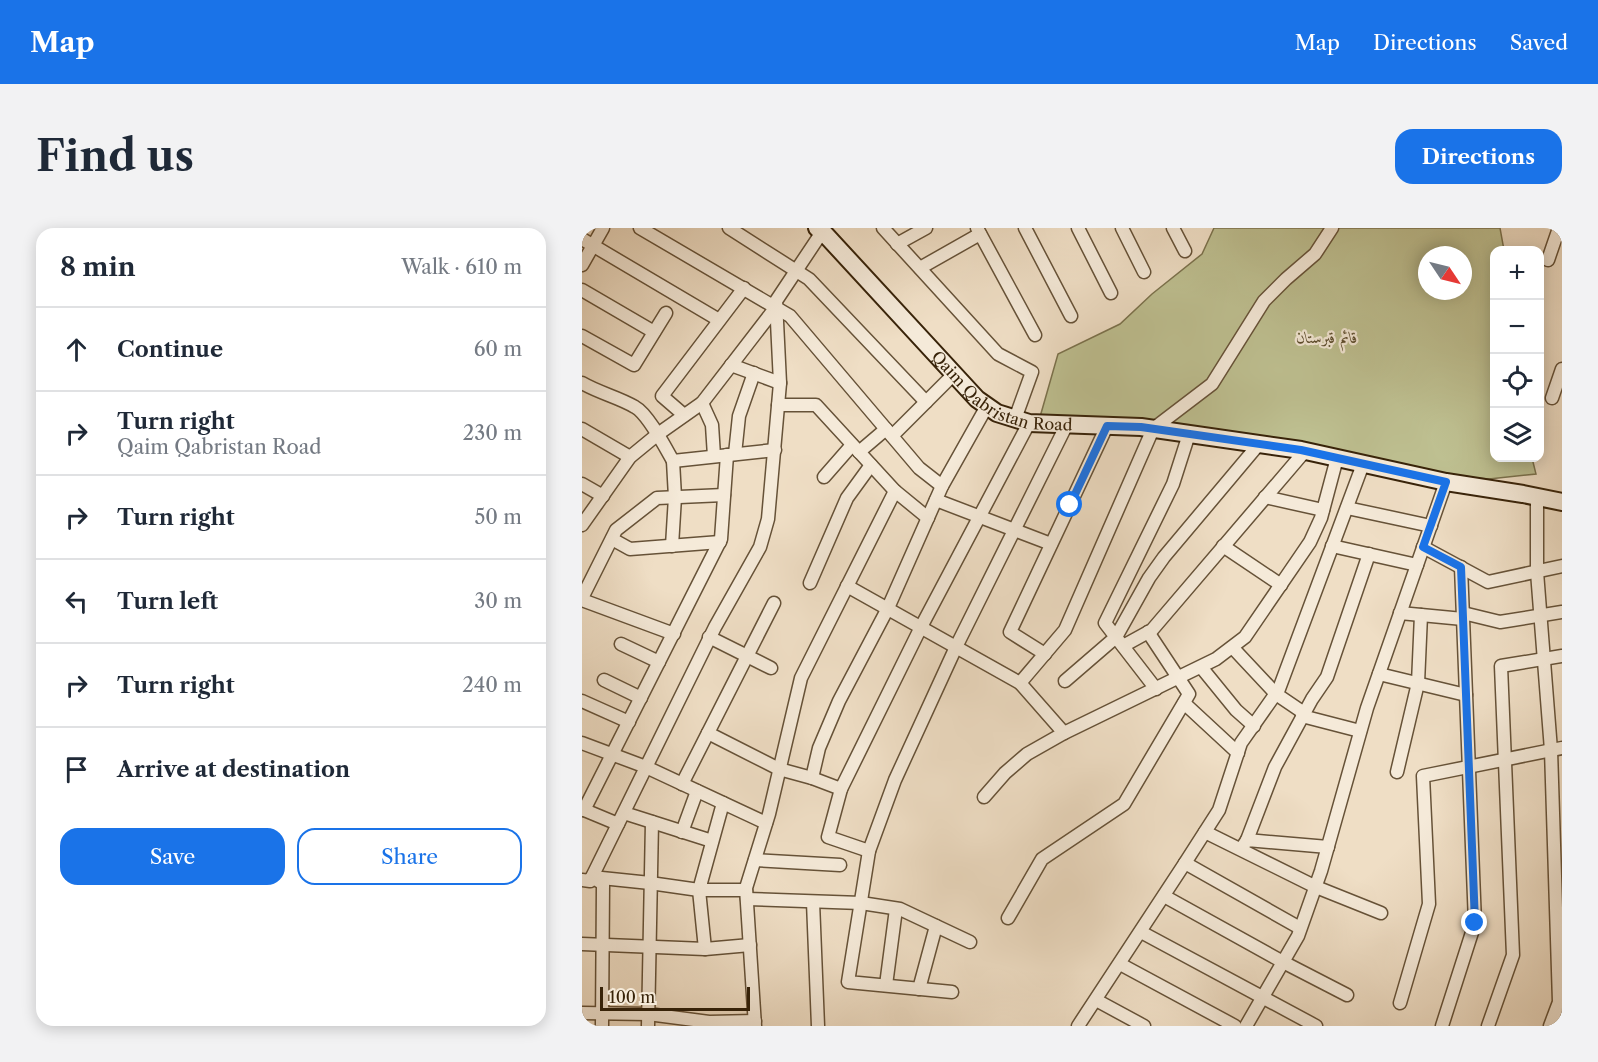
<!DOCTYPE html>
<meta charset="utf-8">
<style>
body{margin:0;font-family:"Libre Caslon Text",Amiri,serif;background:#f2f2f3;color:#1f2937}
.controls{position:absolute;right:18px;top:18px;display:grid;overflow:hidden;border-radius:12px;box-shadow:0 3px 15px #0003}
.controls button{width:54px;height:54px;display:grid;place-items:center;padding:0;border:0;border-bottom:2px solid #e0e1e3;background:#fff;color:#1f2937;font:30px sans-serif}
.compass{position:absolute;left:836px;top:18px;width:54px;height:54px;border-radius:50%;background:#fff;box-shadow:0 3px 15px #0003;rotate:125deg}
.scale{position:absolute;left:18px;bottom:15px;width:150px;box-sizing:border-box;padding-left:6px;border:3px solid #382309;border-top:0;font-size:16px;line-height:21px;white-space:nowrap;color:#382309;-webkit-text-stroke:4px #f5ead9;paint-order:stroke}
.stop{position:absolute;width:18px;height:18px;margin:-14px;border:4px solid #1a73e8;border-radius:50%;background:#fff}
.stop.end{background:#1a73e8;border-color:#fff;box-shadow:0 2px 6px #0008}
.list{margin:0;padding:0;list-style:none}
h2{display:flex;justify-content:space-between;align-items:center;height:78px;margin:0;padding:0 24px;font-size:26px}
h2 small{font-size:20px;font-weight:400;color:#747a83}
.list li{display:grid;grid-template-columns:39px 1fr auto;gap:18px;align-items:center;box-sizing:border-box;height:84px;padding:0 24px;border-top:2px solid #e0e1e3}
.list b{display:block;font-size:22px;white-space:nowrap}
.list p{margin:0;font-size:20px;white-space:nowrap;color:#747a83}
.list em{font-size:20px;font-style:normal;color:#747a83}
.actions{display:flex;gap:12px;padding:18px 24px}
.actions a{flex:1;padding:14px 0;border:2px solid #1a73e8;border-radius:18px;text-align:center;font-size:21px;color:#1a73e8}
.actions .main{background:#1a73e8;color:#fff}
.icon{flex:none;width:33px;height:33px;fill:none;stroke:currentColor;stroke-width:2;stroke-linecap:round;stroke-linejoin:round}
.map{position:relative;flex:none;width:980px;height:798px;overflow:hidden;border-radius:18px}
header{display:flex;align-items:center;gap:36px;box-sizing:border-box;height:84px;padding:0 30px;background:#1a73e8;color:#fff}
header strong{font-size:28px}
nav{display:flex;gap:33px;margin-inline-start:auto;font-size:21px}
.intro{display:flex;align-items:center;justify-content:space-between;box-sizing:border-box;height:144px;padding:0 36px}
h1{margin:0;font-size:42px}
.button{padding:15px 27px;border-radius:18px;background:#1a73e8;color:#fff;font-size:21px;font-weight:700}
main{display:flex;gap:36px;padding:0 36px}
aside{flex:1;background:#fff;border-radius:18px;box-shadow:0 3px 15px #0003}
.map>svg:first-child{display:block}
</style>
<header>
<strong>Map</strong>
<nav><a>Map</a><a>Directions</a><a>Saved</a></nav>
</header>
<div class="intro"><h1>Find us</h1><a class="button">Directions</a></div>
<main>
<aside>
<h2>8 min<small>Walk · 610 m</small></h2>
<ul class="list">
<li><svg class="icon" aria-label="ahead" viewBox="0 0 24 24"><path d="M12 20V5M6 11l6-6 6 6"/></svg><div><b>Continue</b></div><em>60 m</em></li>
<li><svg class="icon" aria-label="right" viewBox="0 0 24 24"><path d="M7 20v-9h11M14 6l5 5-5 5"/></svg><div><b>Turn right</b><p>Qaim Qabristan Road</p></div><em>230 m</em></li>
<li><svg class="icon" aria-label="right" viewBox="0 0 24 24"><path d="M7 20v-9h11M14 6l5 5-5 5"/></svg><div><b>Turn right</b></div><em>50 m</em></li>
<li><svg class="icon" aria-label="left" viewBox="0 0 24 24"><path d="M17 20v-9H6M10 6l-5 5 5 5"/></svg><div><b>Turn left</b></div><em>30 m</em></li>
<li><svg class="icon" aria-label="right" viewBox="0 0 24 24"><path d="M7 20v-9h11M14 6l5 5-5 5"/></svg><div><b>Turn right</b></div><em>240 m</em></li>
<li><svg class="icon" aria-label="arrive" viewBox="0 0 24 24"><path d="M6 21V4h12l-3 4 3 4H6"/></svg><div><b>Arrive at destination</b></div></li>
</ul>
<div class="actions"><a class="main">Save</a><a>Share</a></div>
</aside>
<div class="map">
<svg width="980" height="798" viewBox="0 0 980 798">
<rect width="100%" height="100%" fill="#efdec5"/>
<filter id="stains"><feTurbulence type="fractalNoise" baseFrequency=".00333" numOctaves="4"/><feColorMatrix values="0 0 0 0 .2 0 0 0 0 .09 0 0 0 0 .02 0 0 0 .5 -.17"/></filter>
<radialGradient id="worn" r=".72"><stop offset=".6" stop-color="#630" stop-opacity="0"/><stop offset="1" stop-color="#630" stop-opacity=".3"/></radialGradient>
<path fill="#bec091" stroke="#7b724d" stroke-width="1.5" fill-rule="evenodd" d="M632,0h286l4,22h-10v208h38l4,16 -47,5 -40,-3 -409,-59 18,-63 62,-30 32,-30 50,-40zM845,27h36v36h-36z"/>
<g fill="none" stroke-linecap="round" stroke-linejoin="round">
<g stroke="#665238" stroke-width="15">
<g id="street">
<polyline points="58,0 208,88 337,240 360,258"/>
<polyline points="147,0 227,51 344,174"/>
<polyline points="301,0 416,126 450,144 433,191"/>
<polyline points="395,0 453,107"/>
<polyline points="443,0 489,88"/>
<polyline points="496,0 529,65"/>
<polyline points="540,0 562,44"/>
<polyline points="591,0 603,23"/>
<polyline points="0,11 137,92"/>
<polyline points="315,16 344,0"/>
<polyline points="966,32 977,0"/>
<polyline points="0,37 21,0"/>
<polyline points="338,40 398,6"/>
<polyline points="0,62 72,104"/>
<polyline points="0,108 52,137 84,85"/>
<polyline points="149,137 198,155"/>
<path d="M0,155c17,10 36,14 53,24 13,7 30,40 38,54l102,-11"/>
<polyline points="970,170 980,141"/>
<polyline points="120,175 130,197 132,228"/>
<polyline points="196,177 234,177 313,263 346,290"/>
<polyline points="102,187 80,168 162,60"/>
<polyline points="0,201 48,229"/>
<polyline points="310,208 372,146"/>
<polyline points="277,224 304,201"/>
<polyline points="153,226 157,188 172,145"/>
<polyline points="242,249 270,217"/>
<polyline points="0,256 21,268"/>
<polyline points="955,268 955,344 969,522 977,774 968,798"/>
<polyline points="683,269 741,282"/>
<polyline points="354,272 469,316"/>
<polyline points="765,280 849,298"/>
<polyline points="0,297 48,229 76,206 120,175 194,79"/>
<polyline points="30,311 48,321 138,314"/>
<polyline points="90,318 93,269 91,233"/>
<polyline points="641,318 699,357"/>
<polyline points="750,318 835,337"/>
<polyline points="841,319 906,354 980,338"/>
<polyline points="228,355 265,270 289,237"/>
<polyline points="265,358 438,455 482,505"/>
<polyline points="0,370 34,302 75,270 142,267"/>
<polyline points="0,372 92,406"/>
<polyline points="818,385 881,391"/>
<polyline points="881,385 918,394 980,384"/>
<polyline points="127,409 189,440"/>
<polyline points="39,416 77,434"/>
<polyline points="541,418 570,402 723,223"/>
<polyline points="651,420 694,466 722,485"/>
<polyline points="463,426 428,404 525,198"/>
<polyline points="619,439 654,482 672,498"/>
<polyline points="797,446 884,467"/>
<polyline points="22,452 59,470"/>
<polyline points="483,453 534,409 567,350 582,329 677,216"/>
<polyline points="438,455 483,402 571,201 630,156 682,73 704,51 733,26 750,0"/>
<polyline points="574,461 523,395 591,256 607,206"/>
<polyline points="0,473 47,494"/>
<polyline points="602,475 656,525"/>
<polyline points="720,488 778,503"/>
<polyline points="126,505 197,541 230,550 259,561"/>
<polyline points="0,515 64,539 184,595"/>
<polyline points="815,544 836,455 839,387"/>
<polyline points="230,550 237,520 257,473 306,380 360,258 405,178"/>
<polyline points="100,556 192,375"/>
<polyline points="402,569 423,545 445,526 482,505 634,431 663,409 728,314 739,290 755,230"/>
<polyline points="0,581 36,596"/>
<polyline points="2,582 139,311 145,227"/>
<polyline points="42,585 130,613"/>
<polyline points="100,604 115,563"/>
<polyline points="623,604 734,659 799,685"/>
<polyline points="665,612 693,539 730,471 745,449 787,326"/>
<polyline points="661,618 665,612 746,619"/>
<polyline points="287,623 246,609 259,561 339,399 447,195"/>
<polyline points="173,632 258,637"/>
<polyline points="10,649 68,655 117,662 164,662"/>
<polyline points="10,649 21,656 20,798"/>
<polyline points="0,652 8,653 133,399 178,319 186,291 198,155 194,73 240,4"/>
<polyline points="582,668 701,734 765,767"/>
<polyline points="165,671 279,675 318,681 388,714"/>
<polyline points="231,674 236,798"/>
<polyline points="426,690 460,631 542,576 607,466 566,404"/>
<polyline points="718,700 603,635 637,582 659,515 697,461 781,236"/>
<polyline points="559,704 734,798"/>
<polyline points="0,716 123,721 168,717"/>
<polyline points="123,721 117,662 141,575"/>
<polyline points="538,736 653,798"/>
<polyline points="304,757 314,681"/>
<polyline points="337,761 354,698"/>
<polyline points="370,764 266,754 287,623 313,552 374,419 485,196"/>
<polyline points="514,772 562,798"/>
<polyline points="818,775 847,676 841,548 980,520"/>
<polyline points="0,785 66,786 127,794 173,793"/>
<polyline points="66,798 70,594"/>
<polyline points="173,798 164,660 187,586 219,450 313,263"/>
<polyline points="496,798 603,635"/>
<polyline points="664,798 716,708 739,643 785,480 864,254"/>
<polyline points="860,798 893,695 879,339"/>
<polyline points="906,798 931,727 919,438 980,428"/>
</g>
</g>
<g stroke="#382309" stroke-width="20">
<g id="secondary">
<path id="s1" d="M235,0l7,5 153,166 20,14 32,10 112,4 160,23 145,32 77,12 39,8"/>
</g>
</g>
<use href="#street" stroke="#f5ead9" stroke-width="12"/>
<use href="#secondary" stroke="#f5ead9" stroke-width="16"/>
</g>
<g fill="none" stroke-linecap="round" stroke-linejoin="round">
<polyline stroke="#1a73e8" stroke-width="8" points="488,277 525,198 559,199 719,222 864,254 841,319 879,339 893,695"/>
</g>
<g text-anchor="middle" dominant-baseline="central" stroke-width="4.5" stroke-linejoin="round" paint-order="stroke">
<g font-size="16" font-style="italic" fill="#5a4a2b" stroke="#f5ead9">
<text x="745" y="109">قائم قبرستان</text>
</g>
<g font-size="16" fill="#382309" stroke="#f5ead9">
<text stroke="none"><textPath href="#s1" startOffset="254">Qaim Qabristan Road</textPath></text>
</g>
</g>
<rect width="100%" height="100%" filter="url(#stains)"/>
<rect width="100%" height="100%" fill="url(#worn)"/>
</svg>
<div class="controls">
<button>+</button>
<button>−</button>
<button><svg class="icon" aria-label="locate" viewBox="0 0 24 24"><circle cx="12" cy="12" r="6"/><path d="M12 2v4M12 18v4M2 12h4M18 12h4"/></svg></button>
<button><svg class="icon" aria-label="layers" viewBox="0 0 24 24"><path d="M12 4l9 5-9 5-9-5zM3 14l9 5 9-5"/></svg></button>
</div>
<svg class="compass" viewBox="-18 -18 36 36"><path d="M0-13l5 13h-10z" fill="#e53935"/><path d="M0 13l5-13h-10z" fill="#747a83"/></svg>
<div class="scale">100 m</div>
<div class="stop" style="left:488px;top:277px"></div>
<div class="stop end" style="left:893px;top:695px"></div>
</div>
</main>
